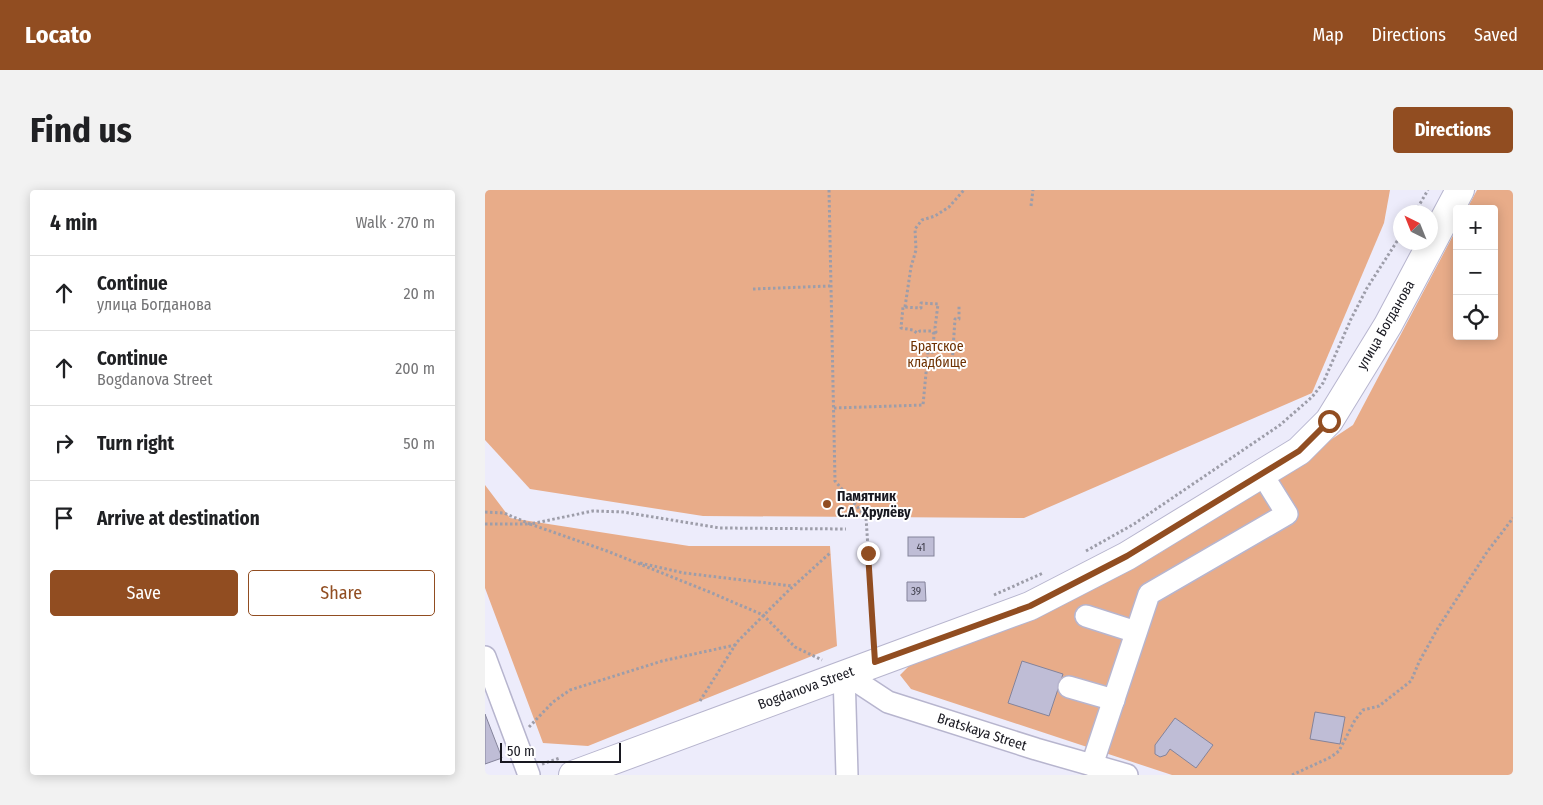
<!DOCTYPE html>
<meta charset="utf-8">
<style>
body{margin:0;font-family:"Fira Sans Condensed",sans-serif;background:#f2f2f2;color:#202124}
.controls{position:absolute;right:15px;top:15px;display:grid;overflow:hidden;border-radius:5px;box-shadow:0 2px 12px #0003}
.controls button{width:45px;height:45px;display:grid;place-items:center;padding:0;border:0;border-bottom:1px solid #e0e0e0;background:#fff;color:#202124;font:25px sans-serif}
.compass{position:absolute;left:908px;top:15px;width:45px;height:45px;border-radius:50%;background:#fff;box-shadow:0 2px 12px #0003;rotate:317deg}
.scale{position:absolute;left:15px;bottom:12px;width:121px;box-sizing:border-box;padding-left:5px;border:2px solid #181820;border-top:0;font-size:14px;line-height:18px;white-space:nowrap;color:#181820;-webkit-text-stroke:4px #fff;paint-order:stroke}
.stop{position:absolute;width:15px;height:15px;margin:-11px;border:4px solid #914d21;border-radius:50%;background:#fff}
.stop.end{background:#914d21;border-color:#fff;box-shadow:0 1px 5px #0008}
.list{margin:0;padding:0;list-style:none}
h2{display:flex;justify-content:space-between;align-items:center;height:65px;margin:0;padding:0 20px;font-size:21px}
h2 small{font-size:16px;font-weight:400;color:#757577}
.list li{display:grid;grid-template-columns:32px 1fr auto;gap:15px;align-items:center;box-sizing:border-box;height:75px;padding:0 20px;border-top:1px solid #e0e0e0}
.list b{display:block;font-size:19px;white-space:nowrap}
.list p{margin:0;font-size:16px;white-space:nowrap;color:#757577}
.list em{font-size:16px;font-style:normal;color:#757577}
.actions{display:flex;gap:10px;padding:15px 20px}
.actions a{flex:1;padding:11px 0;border:1px solid #914d21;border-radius:5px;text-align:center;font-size:18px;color:#914d21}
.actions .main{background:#914d21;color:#fff}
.icon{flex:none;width:28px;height:28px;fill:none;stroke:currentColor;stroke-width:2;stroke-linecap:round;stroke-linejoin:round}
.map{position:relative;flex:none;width:1028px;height:585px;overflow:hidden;border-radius:5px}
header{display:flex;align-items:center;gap:30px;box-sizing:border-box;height:70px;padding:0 25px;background:#914d21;color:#fff}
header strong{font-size:24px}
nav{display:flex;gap:28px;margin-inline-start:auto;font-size:18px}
.intro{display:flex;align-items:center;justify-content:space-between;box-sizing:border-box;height:120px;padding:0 30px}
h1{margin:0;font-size:35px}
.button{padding:12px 22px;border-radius:5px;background:#914d21;color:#fff;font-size:18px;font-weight:700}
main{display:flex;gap:30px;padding:0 30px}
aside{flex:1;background:#fff;border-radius:5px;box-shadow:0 2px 12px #0003}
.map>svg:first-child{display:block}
</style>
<header>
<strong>Locato</strong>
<nav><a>Map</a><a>Directions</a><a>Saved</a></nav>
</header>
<div class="intro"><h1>Find us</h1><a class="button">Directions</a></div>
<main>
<aside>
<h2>4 min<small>Walk · 270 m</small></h2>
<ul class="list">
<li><svg class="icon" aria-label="ahead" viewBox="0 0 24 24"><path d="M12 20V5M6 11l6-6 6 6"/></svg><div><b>Continue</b><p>улица Богданова</p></div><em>20 m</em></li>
<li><svg class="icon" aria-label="ahead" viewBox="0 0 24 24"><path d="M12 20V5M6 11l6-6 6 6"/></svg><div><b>Continue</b><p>Bogdanova Street</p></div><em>200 m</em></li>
<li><svg class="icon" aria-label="right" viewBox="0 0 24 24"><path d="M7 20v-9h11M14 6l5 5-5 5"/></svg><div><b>Turn right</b></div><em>50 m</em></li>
<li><svg class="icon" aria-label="arrive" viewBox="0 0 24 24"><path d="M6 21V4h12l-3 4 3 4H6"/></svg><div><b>Arrive at destination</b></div></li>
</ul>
<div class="actions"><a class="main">Save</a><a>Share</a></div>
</aside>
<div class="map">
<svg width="1028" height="585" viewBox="0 0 1028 585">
<rect width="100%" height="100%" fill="#edecfb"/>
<g fill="#e8ac89">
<polygon points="0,0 905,0 899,33 827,203 539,328 218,326 45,299 0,250"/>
<polygon points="992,0 1028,0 1028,585 687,585 426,499 415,485 427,473 573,416 675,363 868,235 972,38 972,146 1009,146 1009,19 982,19"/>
<polygon points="0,295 25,328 204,356 345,356 352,456 103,556 58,553 0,398"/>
</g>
<g fill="#bfbdd6" stroke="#84839a">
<rect x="423" y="347" width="26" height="19"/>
<polygon points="422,392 440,392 441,411 422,411"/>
<polygon points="537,471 578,484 564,526 523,513"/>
<polygon points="830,522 860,527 855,554 825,549"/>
<polygon points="0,524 17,568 0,574"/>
<polygon points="690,528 728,555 711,578 685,559 681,565 675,567 670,564 670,555"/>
</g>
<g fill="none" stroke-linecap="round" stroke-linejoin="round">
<g stroke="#b7b5ce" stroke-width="24">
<g id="minor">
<polyline points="601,426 651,442"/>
<polyline points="0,467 44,585"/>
<polyline points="359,483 403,512 551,559 642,585"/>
<polyline points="359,483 362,585"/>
<polyline points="584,497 629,510"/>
<polyline points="607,575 664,404 802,324 777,284"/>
</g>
</g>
<g stroke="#b7b5ce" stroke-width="30">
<polyline id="major" points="88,585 545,416 642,366 814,261 844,231 903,135 975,0"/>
</g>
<g stroke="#9d9da9" stroke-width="3" stroke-dasharray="2.5 2.5" stroke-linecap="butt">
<polyline points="344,0 350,291 381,327 389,452"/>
<polyline points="546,16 548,0"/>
<polyline points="930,22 943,0"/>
<polyline points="268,99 345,96"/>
<polyline points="420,117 426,77 431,60 430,39 437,30 450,26 464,17 479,0"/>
<polyline points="442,173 467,175 470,129 474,129 474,116"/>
<polyline points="349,218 438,215 443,162 448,162 449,144 447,141 435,141 432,143 428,140 416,138 418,117 436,118 436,113 453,114 450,138 451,142 449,144"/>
<polyline points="0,322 19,323 45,334 108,321 138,322 235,338 361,339"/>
<polyline points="0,334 45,334 122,361 227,403 278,425 310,457 337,470"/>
<polyline points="601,361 649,334 795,235 827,207 838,193 866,129 882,98 916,45"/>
<polyline points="155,373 199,383 307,396"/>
<polyline points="509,405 558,383"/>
<polyline points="215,511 252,452 302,402 345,363"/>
<polyline points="44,537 68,512 85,500 177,471 250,455"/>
<polyline points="57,574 75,568"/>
<polyline points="807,585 846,567 854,561 870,530 878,520 894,516 926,491 934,472 953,438 1002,362 1028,328"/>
</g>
<use href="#minor" stroke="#fff" stroke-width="21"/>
<use href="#major" stroke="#fff" stroke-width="28"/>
</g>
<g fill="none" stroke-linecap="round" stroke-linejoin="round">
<polyline stroke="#914d21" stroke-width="6" points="383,363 390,472 545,416 642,366 814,261 844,231"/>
</g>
<circle fill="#914d21" stroke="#fff" stroke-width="2" cx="342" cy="314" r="5"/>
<g text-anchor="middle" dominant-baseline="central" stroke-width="4" stroke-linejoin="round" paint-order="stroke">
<g font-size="11" fill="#42414e">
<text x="436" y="357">41</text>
<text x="431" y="401">39</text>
</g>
<g font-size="14" fill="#181820" stroke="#fff">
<text transform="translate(901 135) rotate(-60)">улица Богданова</text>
<text transform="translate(321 498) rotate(-20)">Bogdanova Street</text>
<text transform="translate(497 542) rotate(18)">Bratskaya Street</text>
</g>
<g font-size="14" fill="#6f3304" stroke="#fff">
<text x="452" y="156">Братское<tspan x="452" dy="16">кладбище</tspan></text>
</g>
<g font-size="14" font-weight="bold" fill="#181820" stroke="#fff" text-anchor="start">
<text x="352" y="306">Памятник<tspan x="352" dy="16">С.А. Хрулёву</tspan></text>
</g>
</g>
</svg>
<div class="controls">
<button>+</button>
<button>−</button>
<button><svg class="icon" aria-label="locate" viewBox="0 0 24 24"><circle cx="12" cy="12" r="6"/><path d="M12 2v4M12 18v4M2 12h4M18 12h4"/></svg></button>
</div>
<svg class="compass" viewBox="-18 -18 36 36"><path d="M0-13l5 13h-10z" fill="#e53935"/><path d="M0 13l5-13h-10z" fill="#757577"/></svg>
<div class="scale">50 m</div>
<div class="stop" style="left:844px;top:231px"></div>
<div class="stop end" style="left:383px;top:363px"></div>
</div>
</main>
